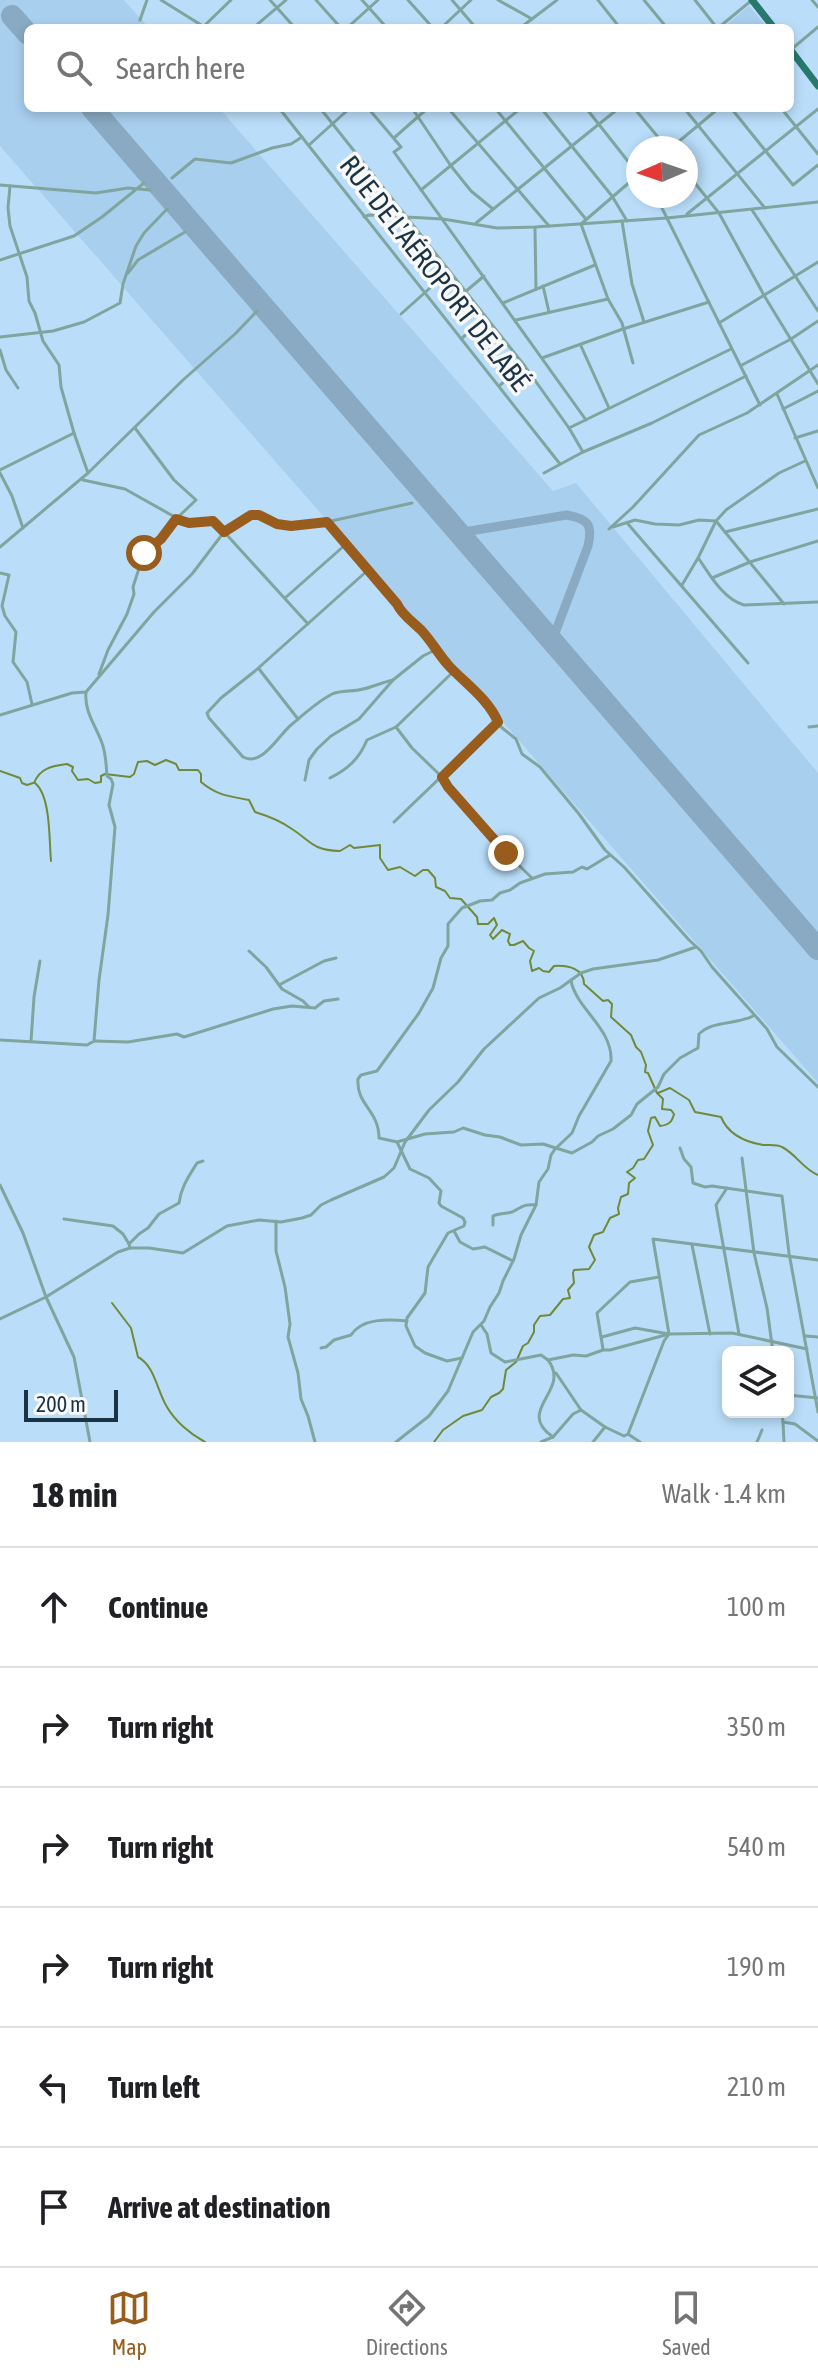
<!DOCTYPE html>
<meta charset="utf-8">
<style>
body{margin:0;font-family:"Asap Condensed",sans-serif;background:#f6f6f6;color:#202124}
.controls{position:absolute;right:24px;bottom:24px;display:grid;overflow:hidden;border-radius:12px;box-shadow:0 4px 12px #0003}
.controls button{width:72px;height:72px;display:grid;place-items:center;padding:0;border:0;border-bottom:2px solid #e0e0e0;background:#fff;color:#202124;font:40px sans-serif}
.compass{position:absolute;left:626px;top:136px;width:72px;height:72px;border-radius:50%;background:#fff;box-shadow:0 4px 12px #0003;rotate:268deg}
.scale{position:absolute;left:24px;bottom:20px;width:94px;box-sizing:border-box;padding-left:8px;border:4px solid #1a3345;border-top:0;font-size:22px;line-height:28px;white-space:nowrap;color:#1a3345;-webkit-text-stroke:6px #f9f9f9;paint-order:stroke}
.stop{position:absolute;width:24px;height:24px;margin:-18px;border:6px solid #985d1d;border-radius:50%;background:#fff}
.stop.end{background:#985d1d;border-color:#fff;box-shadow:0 2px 8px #0008}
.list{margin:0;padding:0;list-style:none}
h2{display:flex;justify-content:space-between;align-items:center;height:104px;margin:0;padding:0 32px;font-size:34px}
h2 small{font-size:26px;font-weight:400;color:#757577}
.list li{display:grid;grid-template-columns:52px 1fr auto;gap:24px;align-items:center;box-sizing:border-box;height:120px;padding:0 32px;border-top:2px solid #e0e0e0}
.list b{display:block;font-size:30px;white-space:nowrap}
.list em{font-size:26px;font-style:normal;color:#757577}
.icon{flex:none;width:44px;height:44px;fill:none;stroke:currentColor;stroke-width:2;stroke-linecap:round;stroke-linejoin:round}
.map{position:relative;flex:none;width:818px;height:1442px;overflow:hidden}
.search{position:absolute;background:#fff;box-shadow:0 4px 12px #0003;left:24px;right:24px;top:24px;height:88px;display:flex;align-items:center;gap:20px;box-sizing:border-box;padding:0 28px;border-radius:12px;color:#757577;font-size:30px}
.sheet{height:824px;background:#fff}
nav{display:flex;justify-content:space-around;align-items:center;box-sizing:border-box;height:112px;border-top:2px solid #e0e0e0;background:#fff;font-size:22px;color:#757577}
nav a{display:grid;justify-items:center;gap:4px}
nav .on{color:#985d1d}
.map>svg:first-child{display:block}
</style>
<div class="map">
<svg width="818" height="1442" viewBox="0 0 818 1442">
<rect width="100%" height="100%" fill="#badefa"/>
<g fill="#a9cfef">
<polygon points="0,0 124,0 149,28 28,28 28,108 219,108 553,491 576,483 818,773 818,1083 0,146"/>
<polygon points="749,6 768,28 723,28"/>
</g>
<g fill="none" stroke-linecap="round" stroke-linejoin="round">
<g stroke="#728937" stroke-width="2">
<polyline points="0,771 20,778 22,783 27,785 33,783"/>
<path d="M34,783c6,-15 18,-17 33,-19l6,3 -1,4 6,9 10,-1 7,4 6,-1v-6l4,-2 25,3 4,-3 4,-12 9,-1 8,4 11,-5 10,4 3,6h19l3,4v8c17,14 28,14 48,18l6,12c13,4 26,9 37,17 20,13 20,21 48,22l10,-6 4,3 26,-3v13l8,12 12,-3 15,9 8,-6h5l7,8 1,9 9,4 5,7 11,1 16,18 1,7h10l6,-6 3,7 -7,10 3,4 9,-9 8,4 -2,7 2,4h4l9,-4 6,7 5,3 -4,10 2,10 7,-3 4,3 6,1 5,-6c13,-1 30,2 30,18l19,17 5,-1 4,4 -1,13 20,18 5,12 5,5 5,13 -1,7 3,1 9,20 6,6 -1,10 9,1 3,4c-2,8 -5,11 -14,12l-5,-9 -4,1 -3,13 5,14 -9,14 -6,1 -5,8 -6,4 8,6 -6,5 -1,11 -7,3 -3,11 1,6 -9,4 -7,14 -9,3 -5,12 6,13 -6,9 -15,1 -1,3 1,10 -6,7 2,8 -7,1 -13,16 -10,1 -6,9v7l-6,11 -5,3 -7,16 -10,8 -3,19 -4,4 -8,4 -9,13 -19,6 -20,14 -9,12"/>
<path d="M35,783c16,13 14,57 16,78"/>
<path d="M658,1093l12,-5 19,12 6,12 26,5c7,17 24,25 42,28 5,0 14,-1 19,2 14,7 21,22 36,28"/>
<path d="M112,1303l19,25 7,29c17,9 19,34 29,50 8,14 23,27 38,35"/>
</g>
<path stroke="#89aac2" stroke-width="9" d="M458,533l109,-18c21,4 26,9 21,31l-36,95"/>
<g stroke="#89aac2" stroke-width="22">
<polyline points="12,16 28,34"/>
<polyline points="92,108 818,949"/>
</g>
<g stroke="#80a49e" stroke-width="3">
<polyline points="161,0 206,28"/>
<polyline points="270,0 295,28"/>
<polyline points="316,0 341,28"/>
<polyline points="362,0 387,28"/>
<polyline points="408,0 433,28"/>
<polyline points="452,0 476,28"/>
<polyline points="498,0 532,19"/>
<polyline points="598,0 620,28"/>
<polyline points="644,0 667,28"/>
<polyline points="695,0 717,28"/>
<polyline points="812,0 818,7"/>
<polyline points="140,20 147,0"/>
<polyline points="204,26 231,0"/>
<polyline points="253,28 286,0"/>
<polyline points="347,28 378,0"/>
<polyline points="441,28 471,0"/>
<polyline points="520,28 557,0"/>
<polyline points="718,28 752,0"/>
<polyline points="793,48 818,27"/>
<polyline points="279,108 560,464"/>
<polyline points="320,108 524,365 569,428 583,452"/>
<polyline points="368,108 401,147 394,152 586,420"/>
<polyline points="412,108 451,166 471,191 493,209"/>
<polyline points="448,108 549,226"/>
<polyline points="495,108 585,218"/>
<polyline points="541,108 612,196 627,221"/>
<polyline points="586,108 638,174"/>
<polyline points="634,108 667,148"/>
<polyline points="684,108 765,208"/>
<polyline points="731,108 793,185 818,165"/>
<polyline points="781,108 818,154"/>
<polyline points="395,137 428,108"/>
<polyline points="309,145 350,108"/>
<polyline points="671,148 719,108"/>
<polyline points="686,172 719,213 765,297 818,384"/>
<polyline points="172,178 195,159 231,163 272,148 291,144 302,137"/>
<polyline points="0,185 96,193 128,188 150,190"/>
<polyline points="10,186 8,208 10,226 27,277 29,301 35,313 43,341 59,365 61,387 74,433 88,473"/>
<polyline points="421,190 521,108"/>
<polyline points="656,196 760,405"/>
<polyline points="752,210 818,311"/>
<polyline points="687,214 818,109"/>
<polyline points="364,217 369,215 443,219 497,228 535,227 667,218 818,202"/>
<polyline points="622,221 632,284 644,322"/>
<polyline points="476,223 619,108"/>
<polyline points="535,229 536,289"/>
<polyline points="0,260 74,236 102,217 144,183"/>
<polyline points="128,273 138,260 185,232"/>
<polyline points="543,286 549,312"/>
<polyline points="465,292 484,276"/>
<polyline points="503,303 595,265"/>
<polyline points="401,314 449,271"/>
<polyline points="516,320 608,299"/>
<polyline points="719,323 818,262"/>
<polyline points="0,337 53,331 84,322 120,303 123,284 136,246 144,233 167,209"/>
<polyline points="461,339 485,318"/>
<polyline points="581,346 609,408"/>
<polyline points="0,350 6,370 18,388"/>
<polyline points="542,358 623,329 709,302"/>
<polyline points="633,363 622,323 608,299 581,224 638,175"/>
<polyline points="742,365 791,339 818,321"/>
<polyline points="499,386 524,365"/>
<polyline points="777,394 818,488"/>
<polyline points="783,409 818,391"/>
<polyline points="569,428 731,349"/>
<polyline points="795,438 818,431"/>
<polyline points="0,470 74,433"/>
<polyline points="0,473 12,496 23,528"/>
<polyline points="544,473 583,452 652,423 746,376"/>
<polyline points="83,480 125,489 182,521 216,523 308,624"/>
<polyline points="327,522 397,604 400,612 423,632 454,671 476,695 489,704 501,727 516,739 522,754 540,767 579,814 605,850 624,867 689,940 701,951 712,967 767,1029 777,1047 818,1087"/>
<polyline points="628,524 748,663"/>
<polyline points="613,527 635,520 655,524 679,525 699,520 716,521 784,604"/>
<polyline points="609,529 633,507 699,435 747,413 818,365"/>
<polyline points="725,532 818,509"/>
<polyline points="0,547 88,473 183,380 235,334 257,311"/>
<path d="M699,559c11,16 25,41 45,46l74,-3"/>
<path d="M368,570l-113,101 -34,27 -14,15 2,5 34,39c19,10 35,-21 48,-32 13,-11 26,-23 41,-31 9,-4 21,-2 31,-5 10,-2 20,-7 30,-9"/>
<polyline points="0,573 9,575 2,606 5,616 16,632 13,662 27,682 32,704"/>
<polyline points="712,578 750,562 818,541"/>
<polyline points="682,585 698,558 716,521 726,510 779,473 805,461"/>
<polyline points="285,598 345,545"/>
<polyline points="259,669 298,719"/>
<polyline points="99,674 108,650 127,614 134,594 133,587 144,553 161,539 176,519 196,500 174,480 135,428"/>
<polyline points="0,715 72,693 86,692 154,612 192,574 224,532 246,516 259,515 277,524 298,526 318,524 412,503"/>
<polyline points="396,727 412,748 442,777 448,787 499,846 532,878"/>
<polyline points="809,727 818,726"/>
<path d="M330,778c18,-9 29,-19 37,-38l29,-13 58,-56"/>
<polyline points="305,780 309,760 317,749 331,736 359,719 393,680 423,656 437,649"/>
<polyline points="394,822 498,722"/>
<polyline points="249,951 266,967 282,989 303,1001 309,1007"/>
<polyline points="279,985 324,961 336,958"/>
<path d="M0,1040l87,5 7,-4 5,-61 9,-65 7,-88 -6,-22 4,-21 -2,-5 -4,-3c-1,-12 -1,-22 -5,-33 -6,-17 -18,-31 -16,-51"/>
<polyline points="31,1041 34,997 40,961"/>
<polyline points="94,1041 128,1042 177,1034 184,1037 273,1009 292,1006 315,1008 324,1001 338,999"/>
<path d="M397,1142l28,-8 29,-2 9,-4 22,7 15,2 21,8 22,-1 29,9 20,-11 6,-6 15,-7 18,-14 6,-11 21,-17 6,-13 16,-16 18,-10 1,-14c14,-14 37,-9 54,-18"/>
<polyline points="680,1148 684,1159 691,1167 693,1183 705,1187 712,1186 782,1196 789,1253 818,1412"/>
<polyline points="742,1158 754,1253 767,1308 773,1352"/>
<polyline points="0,1185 23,1233 46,1297 74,1357 90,1442"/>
<polyline points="727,1188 716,1205 739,1334"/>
<polyline points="64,1219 113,1226 123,1234 129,1244"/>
<polyline points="276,1221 276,1251 285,1287 290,1324 288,1337 298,1373 301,1399 308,1416 315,1442"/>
<path d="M493,1225v-9c6,-3 12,-2 19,-4 11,-5 10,-8 24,-7"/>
<polyline points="454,1231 460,1242 473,1249 485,1247 513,1261"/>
<polyline points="692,1245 710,1334"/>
<path d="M130,1248l-1,-4 10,-10 9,-6 11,-14 20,-11c2,-16 10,-27 18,-40l6,-2"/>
<polyline points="0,1319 46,1297 118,1252 130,1248 149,1248 183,1253 227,1226 259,1220 281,1222 302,1218 311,1215 321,1205 331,1200 384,1177 394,1168 405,1142 429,1110 458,1082 484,1049 539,998 560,988 581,973 593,969 658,960 696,947"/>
<polyline points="481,1325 487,1334 491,1353 505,1362 541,1355 548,1360 573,1355 586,1356 603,1350 610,1350 669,1334"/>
<polyline points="806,1336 818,1337"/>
<polyline points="602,1337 635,1328 669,1334 732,1333 807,1349"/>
<path d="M321,1348l5,-1 8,-7 17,-5c11,-17 37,-16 56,-14"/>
<polyline points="603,1349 597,1313 630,1282 659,1277"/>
<path d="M462,1358l-15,3 -22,-8 -10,-7 -9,-20 1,-8 18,-25 3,-26 7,-12 13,-22 16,-7 1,-4 -2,-4 -22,-12 -2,-3 2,-12 -12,-13 -19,-9 -13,-27 -18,-4c0,-28 -23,-33 -21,-59l3,-4 16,-4 42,-58 14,-25 8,-30 7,-12v-22l14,-16 18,-7 12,-1 8,-7 10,-3 10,-7 25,-9 28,-2 9,-5 5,2 23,-14"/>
<path d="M548,1360c24,31 -34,50 5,77l20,-23 8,-4 24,17 19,9 4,-2 36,-93 5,-7 -16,-95 165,21"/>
<polyline points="556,1373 581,1410"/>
<polyline points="788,1395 818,1398"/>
<polyline points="782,1412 783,1422 795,1424 818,1441"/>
<polyline points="783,1422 784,1442"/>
<polyline points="628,1434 640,1442"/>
<path d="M396,1442l33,-26 19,-25 25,-59 11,-11 6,-14 9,-14 4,-12 11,-22 7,-24 15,-30 3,-23 9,-13 3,-14 4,-6 17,-16 7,-17 32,-55c2,-33 -36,-53 -40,-81"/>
<polyline points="541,1442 553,1437"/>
<polyline points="593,1442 605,1427"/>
<polyline points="757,1442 762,1430"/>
</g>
<g stroke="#28786d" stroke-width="7">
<polyline points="752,0 774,28"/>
<polyline points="790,49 818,86"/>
</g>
</g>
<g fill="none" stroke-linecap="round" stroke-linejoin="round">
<path stroke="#985d1d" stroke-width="10" d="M144,553l17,-14 15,-20 13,4 24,-2 11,11 27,-17h8l18,9 14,2 36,-4 70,82c5,11 16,18 25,27 10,11 17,24 27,35 17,18 39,33 49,56l-56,55 6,10 58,66"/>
</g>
<g text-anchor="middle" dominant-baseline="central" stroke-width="7" stroke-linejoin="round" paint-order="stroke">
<g font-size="28" fill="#1a3345" stroke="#f9f9f9">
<text transform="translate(435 273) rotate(52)">RUE DE L'AÉROPORT DE LABÉ</text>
</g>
</g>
</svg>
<div class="controls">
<button><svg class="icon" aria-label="layers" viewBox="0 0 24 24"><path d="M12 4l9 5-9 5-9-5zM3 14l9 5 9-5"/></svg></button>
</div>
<svg class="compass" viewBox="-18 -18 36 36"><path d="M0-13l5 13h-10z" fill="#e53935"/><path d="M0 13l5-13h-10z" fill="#757577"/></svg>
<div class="scale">200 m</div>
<div class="stop" style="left:144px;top:553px"></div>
<div class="stop end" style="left:506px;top:853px"></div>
<div class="search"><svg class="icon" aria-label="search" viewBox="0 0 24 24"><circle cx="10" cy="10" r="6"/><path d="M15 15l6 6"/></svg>Search here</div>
</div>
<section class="sheet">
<h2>18 min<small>Walk · 1.4 km</small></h2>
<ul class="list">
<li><svg class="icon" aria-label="ahead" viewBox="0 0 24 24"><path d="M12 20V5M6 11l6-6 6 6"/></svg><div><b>Continue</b></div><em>100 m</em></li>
<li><svg class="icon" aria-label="right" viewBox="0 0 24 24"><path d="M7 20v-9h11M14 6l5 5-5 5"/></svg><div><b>Turn right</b></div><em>350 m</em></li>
<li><svg class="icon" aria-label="right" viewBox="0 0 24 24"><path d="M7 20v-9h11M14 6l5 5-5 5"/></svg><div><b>Turn right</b></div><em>540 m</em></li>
<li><svg class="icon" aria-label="right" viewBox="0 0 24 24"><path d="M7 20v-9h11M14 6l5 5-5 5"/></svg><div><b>Turn right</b></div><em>190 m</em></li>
<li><svg class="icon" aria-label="left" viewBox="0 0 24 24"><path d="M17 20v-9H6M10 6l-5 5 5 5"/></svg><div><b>Turn left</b></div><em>210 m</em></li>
<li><svg class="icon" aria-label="arrive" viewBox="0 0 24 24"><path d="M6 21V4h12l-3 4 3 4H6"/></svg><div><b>Arrive at destination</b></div></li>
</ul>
</section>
<nav>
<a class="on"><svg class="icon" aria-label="map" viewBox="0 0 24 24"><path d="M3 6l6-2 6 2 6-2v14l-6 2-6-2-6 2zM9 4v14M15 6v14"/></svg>Map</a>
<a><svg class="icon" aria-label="directions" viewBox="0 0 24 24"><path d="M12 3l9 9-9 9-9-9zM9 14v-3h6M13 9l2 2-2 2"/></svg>Directions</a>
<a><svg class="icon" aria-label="saved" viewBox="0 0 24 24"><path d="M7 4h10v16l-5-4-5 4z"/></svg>Saved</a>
</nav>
